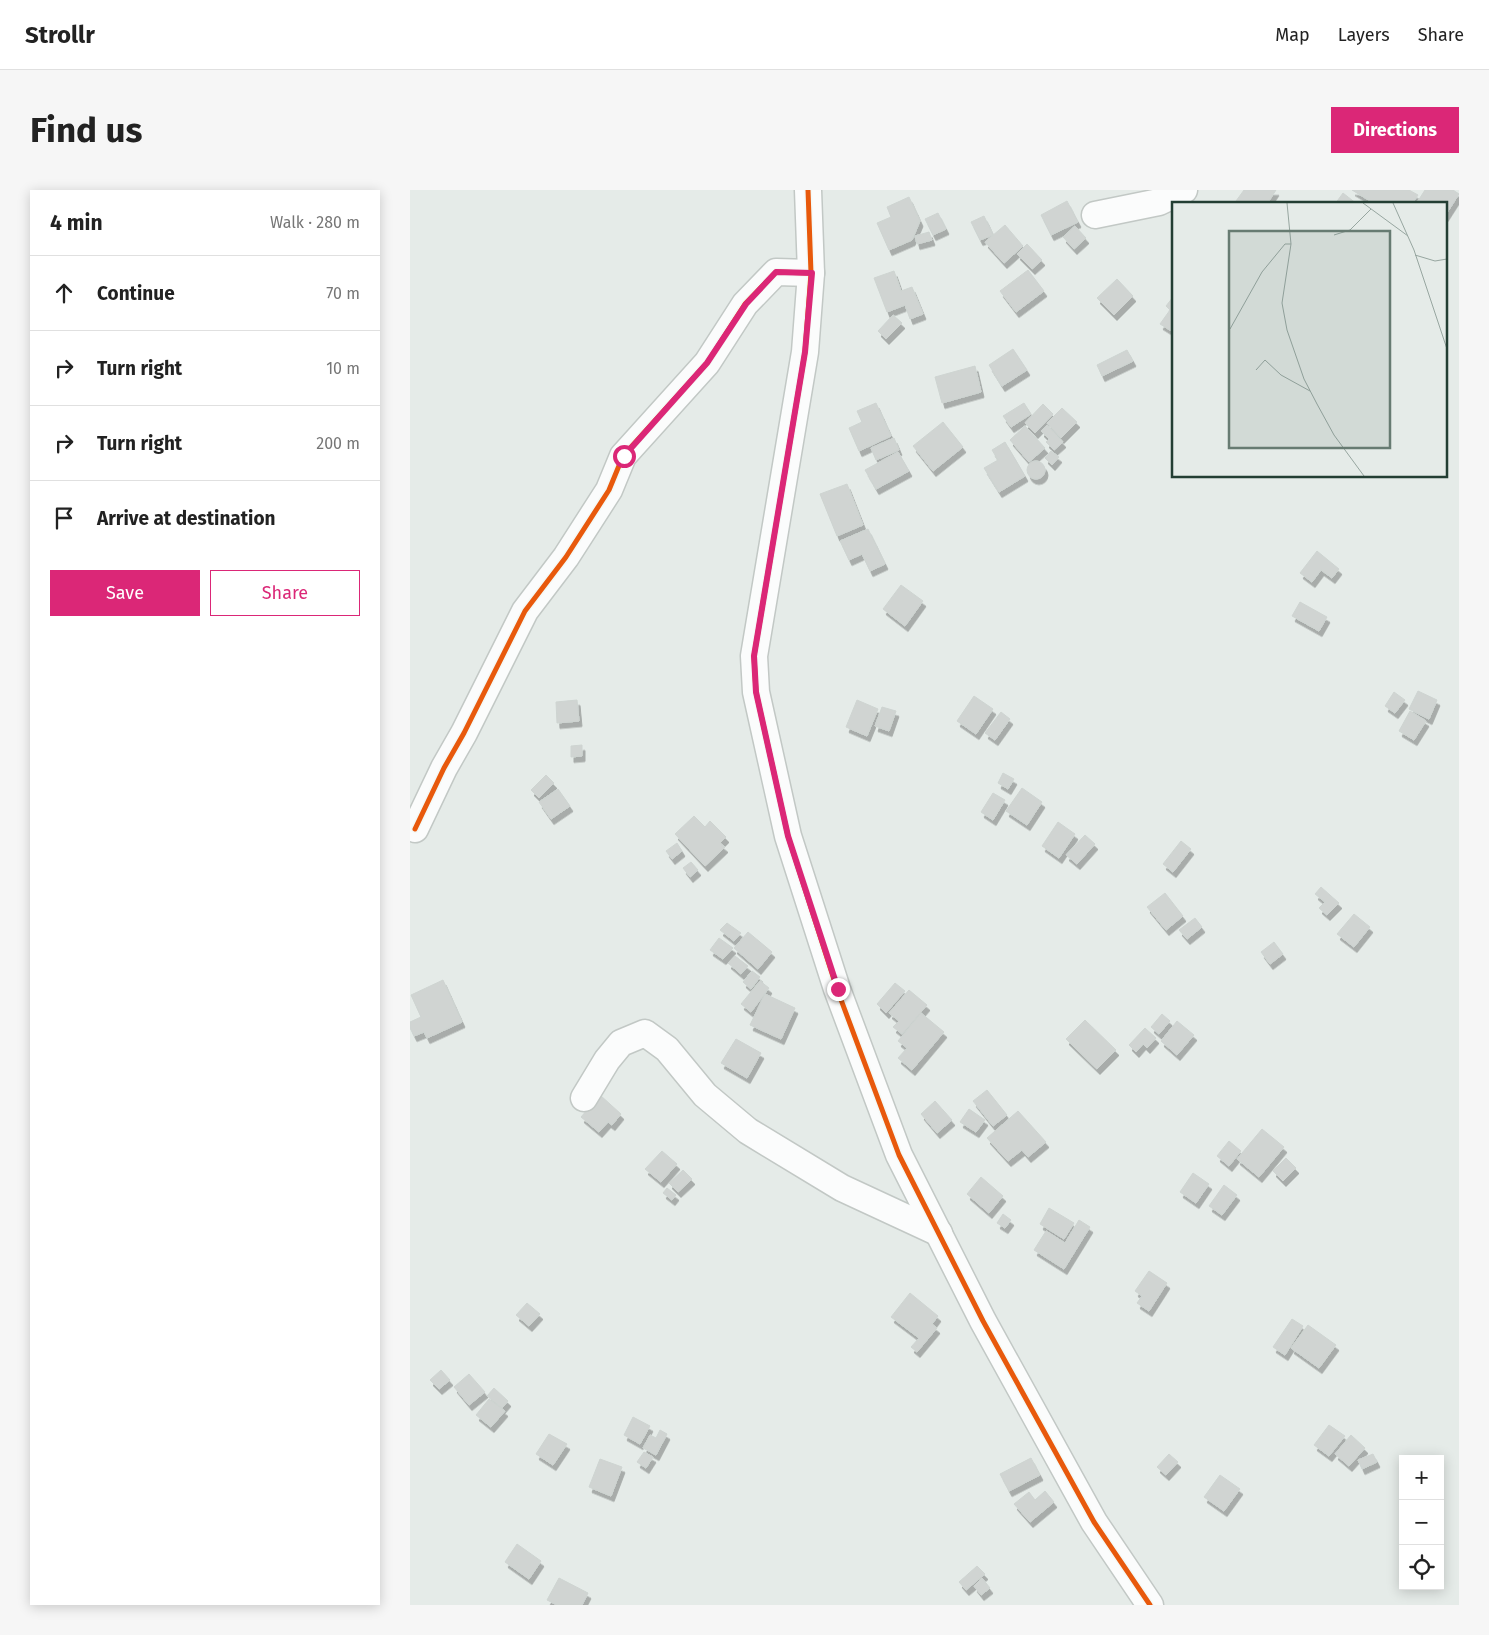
<!DOCTYPE html>
<meta charset="utf-8">
<style>
body{margin:0;font-family:"Fira Sans",sans-serif;background:#f6f6f6;color:#222}
.controls{position:absolute;right:15px;bottom:15px;display:grid;overflow:hidden;border-radius:0px;box-shadow:0 2px 12px #0003}
.controls button{width:45px;height:45px;display:grid;place-items:center;padding:0;border:0;border-bottom:1px solid #e0e0e0;background:#fff;color:#222;font:25px sans-serif}
.stop{position:absolute;width:15px;height:15px;margin:-11px;border:4px solid #db2777;border-radius:50%;background:#fff}
.stop.end{background:#db2777;border-color:#fff;box-shadow:0 1px 5px #0008}
.list{margin:0;padding:0;list-style:none}
h2{display:flex;justify-content:space-between;align-items:center;height:65px;margin:0;padding:0 20px;font-size:21px}
h2 small{font-size:16px;font-weight:400;color:#767676}
.list li{display:grid;grid-template-columns:32px 1fr auto;gap:15px;align-items:center;box-sizing:border-box;height:75px;padding:0 20px;border-top:1px solid #e0e0e0}
.list b{display:block;font-size:19px;white-space:nowrap}
.list em{font-size:16px;font-style:normal;color:#767676}
.actions{display:flex;gap:10px;padding:15px 20px}
.actions a{flex:1;padding:11px 0;border:1px solid #db2777;border-radius:0px;text-align:center;font-size:18px;color:#db2777}
.actions .main{background:#db2777;color:#fff}
.icon{flex:none;width:28px;height:28px;fill:none;stroke:currentColor;stroke-width:2;stroke-linecap:round;stroke-linejoin:round}
.map{position:relative;flex:none;width:1049px;height:1415px;overflow:hidden;border-radius:0px}
header{display:flex;align-items:center;gap:30px;box-sizing:border-box;height:70px;padding:0 25px;background:#fff;border-bottom:1px solid #e0e0e0}
header strong{font-size:24px}
nav{display:flex;gap:28px;margin-inline-start:auto;font-size:18px}
.intro{display:flex;align-items:center;justify-content:space-between;box-sizing:border-box;height:120px;padding:0 30px}
h1{margin:0;font-size:35px}
.button{padding:12px 22px;border-radius:0px;background:#db2777;color:#fff;font-size:18px;font-weight:700}
main{display:flex;gap:30px;padding:0 30px}
aside{flex:1;background:#fff;border-radius:0px;box-shadow:0 2px 12px #0003}
.map>svg:first-child{display:block}
</style>
<header>
<strong>Strollr</strong>
<nav><a>Map</a><a>Layers</a><a>Share</a></nav>
</header>
<div class="intro"><h1>Find us</h1><a class="button">Directions</a></div>
<main>
<aside>
<h2>4 min<small>Walk · 280 m</small></h2>
<ul class="list">
<li><svg class="icon" aria-label="ahead" viewBox="0 0 24 24"><path d="M12 20V5M6 11l6-6 6 6"/></svg><div><b>Continue</b></div><em>70 m</em></li>
<li><svg class="icon" aria-label="right" viewBox="0 0 24 24"><path d="M7 20v-9h11M14 6l5 5-5 5"/></svg><div><b>Turn right</b></div><em>10 m</em></li>
<li><svg class="icon" aria-label="right" viewBox="0 0 24 24"><path d="M7 20v-9h11M14 6l5 5-5 5"/></svg><div><b>Turn right</b></div><em>200 m</em></li>
<li><svg class="icon" aria-label="arrive" viewBox="0 0 24 24"><path d="M6 21V4h12l-3 4 3 4H6"/></svg><div><b>Arrive at destination</b></div></li>
</ul>
<div class="actions"><a class="main">Save</a><a>Share</a></div>
</aside>
<div class="map">
<svg width="1049" height="1415" viewBox="0 0 1049 1415">
<defs>
<filter id="shadow"><feDropShadow dx="3" dy="5.5" stdDeviation="0" flood-color="#0004"/></filter>
</defs>
<rect width="100%" height="100%" fill="#e5ebe8"/>
<g fill="#d0d4d2" stroke="#ced4d1" filter="url(#shadow)">
<polygon points="834,0 866,0 857,14 830,14 826,11"/>
<polygon points="942,0 999,0 1008,5 1002,14 965,14"/>
<polygon points="1015,0 1043,0 1049,4 1035,26 1035,14 1006,14"/>
<polygon points="933,3 947,14 925,14"/>
<polygon points="499,7 510,31 502,50 479,60 467,33 481,27 477,17"/>
<polygon points="657,11 668,32 641,45 631,25"/>
<polygon points="528,23 536,39 523,45 515,29"/>
<polygon points="574,26 583,45 570,50 561,32"/>
<polygon points="595,35 613,56 594,73 575,52"/>
<polygon points="665,36 676,48 664,59 653,47"/>
<polygon points="519,42 522,50 507,54 505,46"/>
<polygon points="617,54 632,70 622,79 607,64"/>
<polygon points="618,80 634,101 606,122 590,101"/>
<polygon points="484,81 491,101 502,97 513,124 500,129 495,115 477,122 464,88"/>
<polygon points="707,89 723,106 704,125 687,108"/>
<polygon points="763,107 763,142 750,134 760,120 756,116"/>
<polygon points="483,125 492,133 476,149 468,141"/>
<polygon points="603,159 617,180 592,196 579,175"/>
<polygon points="717,160 723,171 692,186 687,175"/>
<polygon points="565,176 571,202 532,213 525,187"/>
<polygon points="466,213 481,246 449,261 439,238 452,232 447,221"/>
<polygon points="614,213 621,224 601,237 593,226"/>
<polygon points="633,214 643,224 625,243 615,233"/>
<polygon points="652,218 667,232 651,248 637,233"/>
<polygon points="533,232 553,257 523,281 503,256"/>
<polygon points="637,235 653,252 644,260 636,252 639,249 631,241"/>
<polygon points="615,236 635,258 619,272 600,250"/>
<polygon points="484,248 489,260 466,270 461,258"/>
<polygon points="595,252 615,286 589,302 574,278 588,270 582,260"/>
<polygon points="641,261 649,267 642,275 635,268"/>
<polygon points="488,262 499,281 466,299 455,280"/>
<circle cx="626" cy="280" r="9"/>
<polygon points="437,294 453,335 427,346 410,304"/>
<polygon points="458,339 475,374 460,381 452,364 439,370 430,351"/>
<polygon points="907,361 929,379 922,388 911,380 902,392 890,383"/>
<polygon points="491,395 513,411 495,436 473,419"/>
<polygon points="890,412 917,427 909,441 882,426"/>
<polygon points="1008,501 1027,510 1019,529 999,519"/>
<polygon points="984,502 995,510 985,523 975,516"/>
<polygon points="564,506 583,519 566,544 547,531"/>
<polygon points="167,510 169,531 147,533 146,512"/>
<polygon points="447,510 468,519 457,546 436,537"/>
<polygon points="472,517 486,521 479,541 465,536"/>
<polygon points="1000,521 1016,531 1004,550 989,541"/>
<polygon points="591,522 600,529 585,550 575,543"/>
<polygon points="172,555 172,566 161,567 161,556"/>
<polygon points="593,583 604,589 598,599 588,593"/>
<polygon points="136,585 144,593 129,608 121,600"/>
<polygon points="612,598 632,612 617,635 596,621"/>
<polygon points="148,599 160,616 141,629 129,612"/>
<polygon points="583,603 595,610 583,630 571,622"/>
<polygon points="284,626 295,637 300,631 316,647 310,653 315,657 295,676 265,644"/>
<polygon points="648,632 665,644 649,668 632,656"/>
<polygon points="675,645 685,654 667,674 656,665"/>
<polygon points="771,651 781,659 763,682 753,674"/>
<polygon points="267,653 272,661 262,669 256,661"/>
<polygon points="281,672 288,680 280,687 273,678"/>
<polygon points="911,697 929,713 917,725 909,718 915,712 905,704"/>
<polygon points="755,703 773,726 756,740 737,717"/>
<polygon points="944,724 960,737 944,757 927,744"/>
<polygon points="785,728 792,737 777,749 769,740"/>
<polygon points="317,733 331,743 324,751 310,740"/>
<polygon points="338,742 362,762 348,779 324,758"/>
<polygon points="309,748 323,758 313,769 300,760"/>
<polygon points="864,752 873,764 860,774 851,762"/>
<polygon points="325,766 338,776 331,784 318,773"/>
<polygon points="342,781 350,787 341,799 333,792"/>
<polygon points="33,790 52,832 17,848 14,842 4,846 0,838 0,832 11,827 1,805"/>
<polygon points="350,791 359,798 341,822 331,814"/>
<polygon points="485,793 495,801 476,823 467,814"/>
<polygon points="499,800 517,815 492,844 483,837 489,831 479,823"/>
<polygon points="355,804 385,818 371,849 340,835"/>
<polygon points="511,823 534,842 502,880 488,868 497,858 488,851"/>
<polygon points="752,824 760,831 749,844 741,837"/>
<polygon points="675,830 706,860 687,879 656,849"/>
<polygon points="767,831 784,845 767,865 751,851"/>
<polygon points="735,838 746,848 737,858 733,854 726,862 719,855"/>
<polygon points="326,849 351,863 337,888 311,873"/>
<polygon points="577,900 597,925 583,936 563,911"/>
<polygon points="190,905 211,924 202,935 198,932 189,942 171,927"/>
<polygon points="525,911 542,930 527,943 511,924"/>
<polygon points="559,919 575,930 566,942 550,932"/>
<polygon points="608,921 636,952 618,967 612,960 598,971 577,948"/>
<polygon points="852,939 874,957 849,987 827,969"/>
<polygon points="819,951 831,961 819,976 807,966"/>
<polygon points="252,961 267,974 251,992 235,979"/>
<polygon points="876,968 886,978 873,991 863,981"/>
<polygon points="273,980 282,989 268,1002 259,993"/>
<polygon points="783,983 799,994 786,1013 770,1002"/>
<polygon points="571,987 593,1006 579,1023 557,1004"/>
<polygon points="814,995 827,1005 812,1025 799,1016"/>
<polygon points="257,998 266,1005 262,1010 253,1003"/>
<polygon points="639,1018 664,1033 654,1049 630,1034"/>
<polygon points="593,1024 601,1030 595,1038 587,1033"/>
<polygon points="669,1030 680,1037 654,1079 624,1060 636,1041 655,1053"/>
<polygon points="739,1081 757,1093 739,1121 727,1113 732,1106 725,1101"/>
<polygon points="500,1103 528,1126 522,1134 527,1138 507,1162 501,1157 509,1148 481,1127"/>
<polygon points="117,1113 130,1124 119,1136 106,1125"/>
<polygon points="882,1129 893,1136 875,1165 863,1157"/>
<polygon points="898,1135 926,1155 909,1178 881,1158"/>
<polygon points="31,1180 40,1190 29,1199 20,1190"/>
<polygon points="59,1184 75,1202 59,1215 44,1197"/>
<polygon points="84,1198 98,1211 92,1218 77,1206"/>
<polygon points="79,1209 95,1221 81,1237 66,1225"/>
<polygon points="223,1227 240,1236 230,1254 214,1245"/>
<polygon points="919,1235 935,1246 919,1266 904,1255"/>
<polygon points="250,1240 257,1244 246,1265 233,1258 240,1245 246,1248"/>
<polygon points="139,1244 157,1254 143,1275 126,1264"/>
<polygon points="941,1245 955,1258 939,1276 925,1264"/>
<polygon points="234,1262 243,1267 236,1278 227,1272"/>
<polygon points="759,1264 768,1272 756,1285 747,1277"/>
<polygon points="963,1264 967,1272 952,1279 948,1270"/>
<polygon points="621,1268 630,1285 599,1301 590,1284"/>
<polygon points="190,1269 212,1277 201,1306 179,1297"/>
<polygon points="810,1285 830,1299 814,1321 794,1307"/>
<polygon points="635,1301 644,1312 620,1332 604,1314 619,1302 625,1310"/>
<polygon points="107,1354 131,1371 119,1389 95,1372"/>
<polygon points="567,1376 575,1384 556,1400 549,1392"/>
<polygon points="149,1388 178,1403 172,1415 147,1415 137,1410"/>
<polygon points="572,1388 580,1398 571,1405 564,1396"/>
</g>
<g fill="none" stroke-linecap="round" stroke-linejoin="round">
<g stroke="#c2c8c5" stroke-width="29">
<g id="minor">
<polyline points="398,0 401,83 395,162 344,466 346,502 378,646 427,799 489,965 573,1131 684,1332 740,1415"/>
<polyline points="685,25 749,12 774,0"/>
<polyline points="5,639 34,578 54,543 115,421 156,367 199,300 213,266 297,173 335,114 366,82 401,83"/>
<polyline points="174,908 197,870 211,853 235,843 257,859 295,905 338,941 432,998 529,1043"/>
</g>
</g>
<use href="#minor" stroke="#fbfcfc" stroke-width="26"/>
<g stroke="#f4f9f6" stroke-width="8">
<g id="cycleway">
<polyline points="398,0 401,83 395,162 344,466 346,502 378,646 427,799 489,965 573,1131 684,1332 740,1415"/>
<polyline points="5,639 34,578 54,543 115,421 156,367 199,300 213,266 297,173 335,114 366,82 401,83"/>
</g>
</g>
<use href="#cycleway" stroke="#e8590c" stroke-width="5"/>
</g>
<g fill="none" stroke-linecap="round" stroke-linejoin="round">
<polyline stroke="#db2777" stroke-width="6" points="214,266 297,173 336,114 366,82 402,83 395,162 344,466 346,502 378,646 428,799"/>
</g>
<g transform="translate(762 12)">
<rect width="275" height="275" fill="#e5ebe8"/>
<path fill="none" stroke="#97a6a0" stroke-width="1" d="M115,1l4,41 -9,59 5,27 17,49 13,25 17,31 30,41M191,1l45,33M221,1l21,47 33,99M162,33l16,-5 21,-21M243,53l20,6 12,-2M58,127l32,-57 23,-28h6M84,168l9,-10 16,15 29,16"/>
<path fill="#677b72" fill-opacity="0.15" stroke="#677b72" stroke-width="2.5" d="M57,29h161v217h-161z"/>
<rect width="275" height="275" fill="none" stroke="#233e33" stroke-width="2.5"/>
</g>
</svg>
<div class="controls">
<button>+</button>
<button>−</button>
<button><svg class="icon" aria-label="locate" viewBox="0 0 24 24"><circle cx="12" cy="12" r="6"/><path d="M12 2v4M12 18v4M2 12h4M18 12h4"/></svg></button>
</div>
<div class="stop" style="left:214px;top:266px"></div>
<div class="stop end" style="left:428px;top:799px"></div>
</div>
</main>
